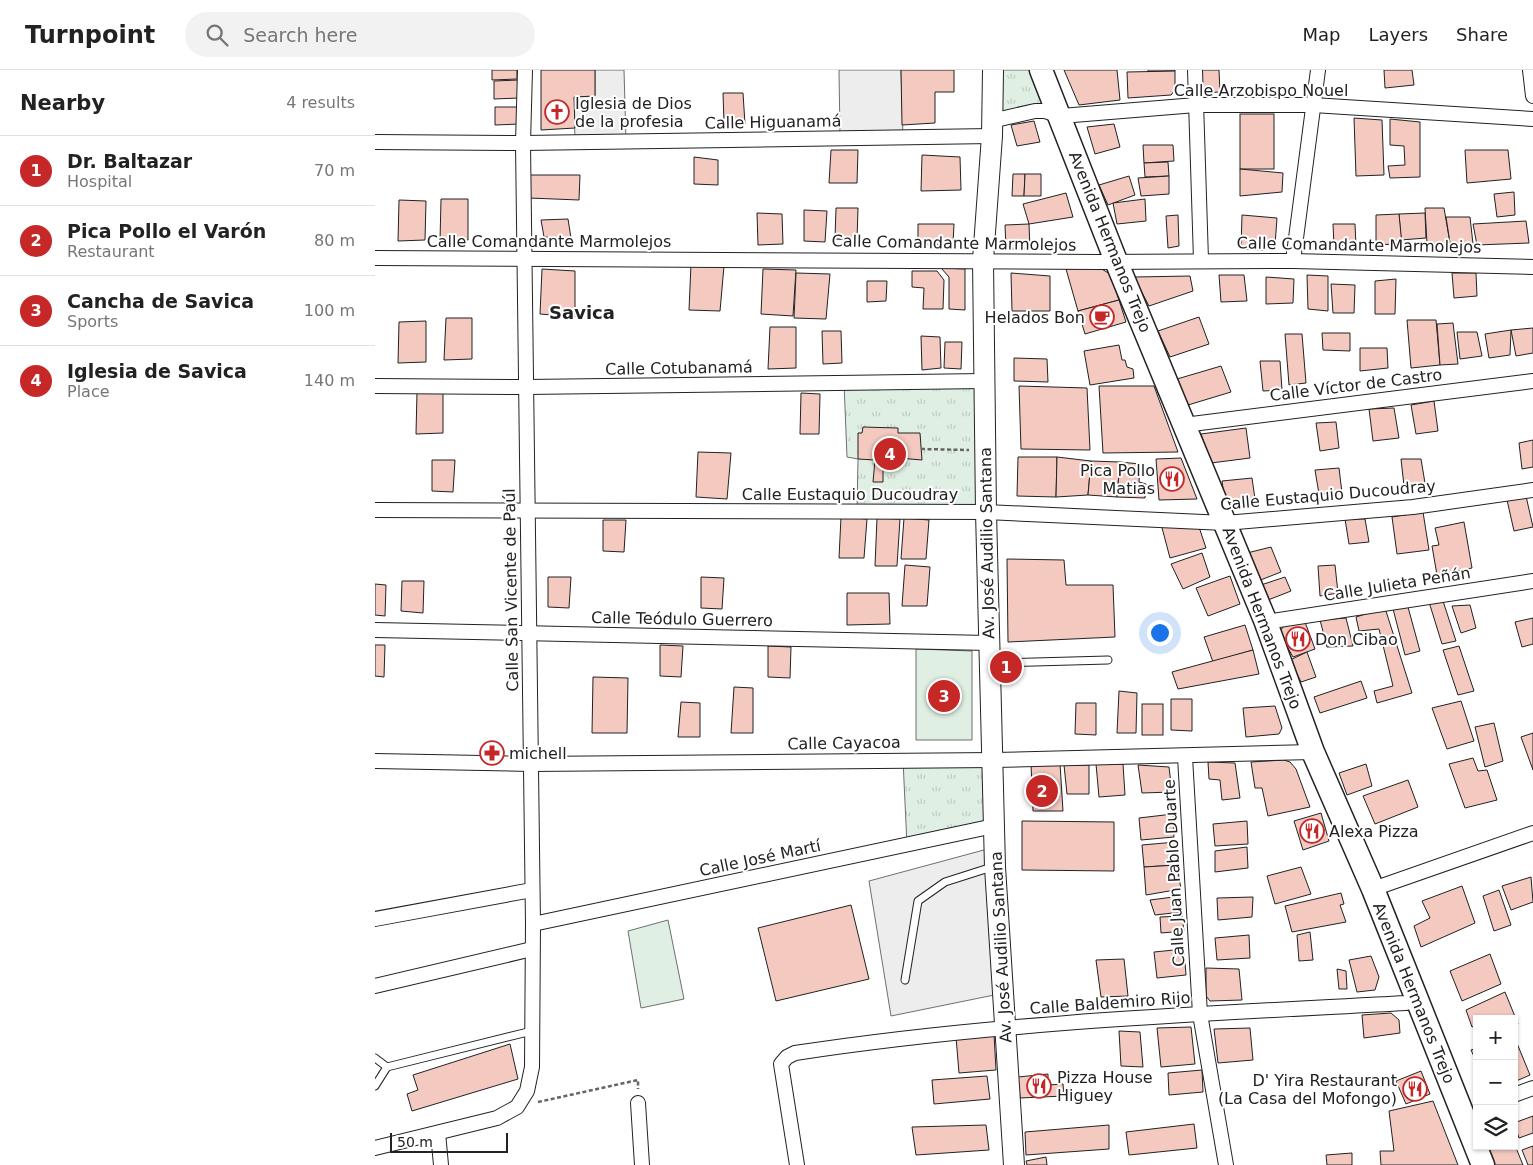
<!DOCTYPE html>
<meta charset="utf-8">
<style>
body{margin:0;font-family:"DejaVu Sans",sans-serif;background:#f2f2f2;color:#222}
.controls{position:absolute;right:15px;bottom:15px;display:grid;overflow:hidden;border-radius:0px;box-shadow:0 1px 4px #0004}
.controls button{width:45px;height:45px;display:grid;place-items:center;padding:0;border:0;border-bottom:1px solid #e0e0e0;background:#fff;color:#222;font:25px sans-serif}
.scale{position:absolute;left:15px;bottom:12px;width:118px;box-sizing:border-box;padding-left:5px;border:2px solid #222;border-top:0;font-size:14px;line-height:18px;white-space:nowrap;color:#222;-webkit-text-stroke:4px #fff;paint-order:stroke}
.you{position:absolute;left:784px;top:562px;width:18px;height:18px;margin:-12px;border:4px solid #fff;border-radius:50%;background:#1a73e8;box-shadow:0 0 0 8px #1a73e833}
.badge{display:grid;place-items:center;width:32px;height:32px;border-radius:50%;background:#c62828;color:#fff;font-size:16px;font-weight:700}
.pin{position:absolute;translate:-50% -50%;border:2px solid #fff;box-shadow:0 1px 5px #0006}
.list{margin:0;padding:0;list-style:none}
h2{display:flex;justify-content:space-between;align-items:center;height:65px;margin:0;padding:0 20px;font-size:21px}
h2 small{font-size:16px;font-weight:400;color:#767676}
.list li{display:grid;grid-template-columns:32px 1fr auto;gap:15px;align-items:center;box-sizing:border-box;height:70px;padding:0 20px;border-top:1px solid #e0e0e0}
.list b{display:block;font-size:19px;white-space:nowrap}
.list p{margin:0;font-size:16px;white-space:nowrap;color:#767676}
.list em{font-size:16px;font-style:normal;color:#767676}
.icon{flex:none;width:28px;height:28px;fill:none;stroke:currentColor;stroke-width:2;stroke-linecap:round;stroke-linejoin:round}
.map{position:relative;flex:none;width:1158px;height:1095px;overflow:hidden}
header{display:flex;align-items:center;gap:30px;box-sizing:border-box;height:70px;padding:0 25px;background:#fff;border-bottom:1px solid #e0e0e0}
header strong{font-size:24px}
nav{display:flex;gap:28px;margin-inline-start:auto;font-size:18px}
.search{width:350px;height:45px;background:#f2f2f2;display:flex;align-items:center;gap:12px;box-sizing:border-box;padding:0 18px;border-radius:28px;color:#767676;font-size:19px}
main{display:flex}
aside{flex:1;background:#fff}
.map>svg:first-child{display:block}
</style>
<header>
<strong>Turnpoint</strong>
<div class="search"><svg class="icon" aria-label="search" viewBox="0 0 24 24"><circle cx="10" cy="10" r="6"/><path d="M15 15l6 6"/></svg>Search here</div>
<nav><a>Map</a><a>Layers</a><a>Share</a></nav>
</header>
<main>
<aside>
<h2>Nearby<small>4 results</small></h2>
<ul class="list">
<li><span class="badge">1</span><div><b>Dr. Baltazar</b><p>Hospital</p></div><em>70 m</em></li>
<li><span class="badge">2</span><div><b>Pica Pollo el Varón</b><p>Restaurant</p></div><em>80 m</em></li>
<li><span class="badge">3</span><div><b>Cancha de Savica</b><p>Sports</p></div><em>100 m</em></li>
<li><span class="badge">4</span><div><b>Iglesia de Savica</b><p>Place</p></div><em>140 m</em></li>
</ul>
</aside>
<div class="map">
<svg width="1158" height="1095" viewBox="0 0 1158 1095">
<defs>
<pattern id="park-tufts" width="24" height="20" patternUnits="userSpaceOnUse" patternTransform="scale(1.25)"><rect width="24" height="20" fill="#e0efe3"/><path d="M3 7l-1-3M5 7V3M7 7l1-3M15 17l-1-3M17 17v-4M19 17l1-3" fill="none" stroke="#c0cdc2"/></pattern>
</defs>
<rect width="100%" height="100%" fill="#fff"/>
<g fill="#e0efe3" stroke="#6f6f6f">
<polygon points="541,579 597,581 597,670 541,670"/>
<polygon points="293,850 309,929 266,938 253,861"/>
</g>
<g fill="url(#park-tufts)" stroke="#6f6f6f">
<polygon points="618,0 666,0 686,46 616,51"/>
<polygon points="609,311 611,442 482,441 483,389 472,387 469,313"/>
<polygon points="528,690 619,690 619,756 532,775"/>
</g>
<g fill="#ededed" stroke="#6f6f6f">
<polygon points="220,0 249,0 251,71 200,72 199,27 220,25"/>
<polygon points="464,0 526,0 528,67 465,68"/>
<polygon points="620,777 629,923 516,946 494,811"/>
</g>
<g fill="#f3c9c0" stroke="#222">
<polygon points="117,0 142,0 142,9 117,10"/>
<polygon points="166,0 220,0 220,26 199,27 200,58 166,60"/>
<polygon points="526,0 579,0 579,22 560,22 560,53 527,55"/>
<polygon points="689,0 742,0 745,30 704,35"/>
<polygon points="773,0 800,0 800,1 773,2"/>
<polygon points="827,0 844,0 845,22 828,23"/>
<polygon points="1009,0 1037,0 1039,15 1010,18"/>
<polygon points="800,1 800,20 796,25 753,28 752,2"/>
<polygon points="144,10 144,28 119,29 119,11"/>
<polygon points="348,23 368,23 370,54 349,53"/>
<polygon points="120,37 145,37 145,54 120,55"/>
<rect x="865" y="44" width="34" height="55"/>
<polygon points="979,48 1007,50 1009,105 981,106"/>
<polygon points="1015,49 1045,52 1045,107 1015,108 1013,96 1030,95 1029,76 1015,75"/>
<polygon points="659,51 665,72 642,76 636,55"/>
<polygon points="739,54 745,77 720,84 712,57"/>
<polygon points="768,75 798,75 799,91 769,93"/>
<polygon points="456,80 483,80 482,113 454,113"/>
<polygon points="1090,80 1133,80 1136,109 1092,113"/>
<polygon points="547,85 585,87 586,120 546,121"/>
<polygon points="319,87 343,90 343,115 319,114"/>
<polygon points="793,92 794,106 770,107 769,93"/>
<polygon points="865,99 908,103 907,122 865,126"/>
<polygon points="638,104 650,104 649,126 637,126"/>
<polygon points="650,104 666,104 666,126 649,126"/>
<polygon points="155,105 205,105 204,130 154,128"/>
<polygon points="754,106 760,125 733,135 724,115"/>
<polygon points="794,106 794,124 766,126 763,108"/>
<polygon points="1139,122 1140,145 1122,147 1119,124"/>
<polygon points="691,123 698,147 654,154 648,134"/>
<polygon points="66,129 93,129 93,170 65,171"/>
<polygon points="770,129 771,151 742,154 738,133"/>
<polygon points="24,130 51,131 50,170 23,171"/>
<polygon points="461,138 483,138 482,170 460,169"/>
<polygon points="1050,138 1069,138 1075,173 1052,174"/>
<polygon points="429,140 452,141 450,172 429,171"/>
<polygon points="382,143 407,144 408,174 383,175"/>
<polygon points="1050,143 1051,168 1026,170 1024,144"/>
<polygon points="1024,144 1027,175 1001,174 1001,145"/>
<polygon points="803,145 804,176 793,178 791,146"/>
<polygon points="867,145 902,148 900,175 888,180 866,179"/>
<polygon points="1071,147 1095,147 1098,174 1075,173"/>
<polygon points="193,149 196,168 169,167 166,150"/>
<polygon points="1151,151 1154,173 1102,175 1098,154"/>
<polygon points="543,154 579,154 578,174 543,175"/>
<polygon points="654,154 655,179 631,179 630,155"/>
<polygon points="958,154 980,154 981,175 959,176"/>
<polygon points="316,194 349,196 345,241 314,240"/>
<polygon points="566,198 590,199 590,240 574,239 574,207"/>
<polygon points="725,198 735,204 744,230 703,241 691,199"/>
<polygon points="167,199 200,201 200,247 165,244"/>
<polygon points="388,199 421,200 418,246 386,244"/>
<polygon points="537,201 562,201 569,210 568,239 548,239 549,218 537,217"/>
<polygon points="421,203 455,204 451,249 419,248"/>
<polygon points="636,203 675,206 675,241 637,241"/>
<polygon points="1077,203 1101,203 1102,226 1079,228"/>
<polygon points="844,205 869,205 872,231 846,232"/>
<polygon points="932,205 953,206 953,241 933,239"/>
<polygon points="815,206 818,221 774,236 759,207"/>
<polygon points="891,207 919,209 918,233 891,234"/>
<polygon points="1021,209 1020,244 1000,244 1000,211"/>
<polygon points="492,211 512,211 511,231 492,232"/>
<polygon points="956,214 980,215 979,243 958,243"/>
<polygon points="744,230 751,252 710,264 703,241"/>
<polygon points="824,247 834,274 795,287 783,261"/>
<polygon points="71,248 97,248 97,289 69,290"/>
<polygon points="1032,250 1061,250 1065,295 1036,298"/>
<polygon points="51,251 51,292 23,293 24,252"/>
<polygon points="1078,253 1083,294 1065,295 1062,254"/>
<polygon points="395,257 421,257 421,298 393,299"/>
<polygon points="1158,258 1158,283 1141,286 1136,260"/>
<polygon points="1136,260 1135,285 1114,288 1110,264"/>
<polygon points="447,261 466,261 467,293 448,294"/>
<polygon points="1082,262 1102,262 1107,286 1085,289"/>
<polygon points="947,263 975,263 975,281 948,280"/>
<polygon points="910,264 927,264 931,313 914,315"/>
<polygon points="546,266 565,267 566,298 547,300"/>
<polygon points="570,272 587,272 586,299 569,298"/>
<polygon points="744,275 747,290 750,290 752,297 758,299 759,308 715,315 709,281"/>
<polygon points="985,278 1012,278 1013,298 985,301"/>
<polygon points="639,288 672,289 673,312 639,311"/>
<polygon points="885,291 905,291 907,320 888,321"/>
<polygon points="846,296 856,322 813,335 802,309"/>
<polygon points="644,316 712,318 715,380 646,379"/>
<polygon points="724,316 779,316 803,382 728,383"/>
<polygon points="68,321 68,363 41,364 42,322"/>
<polygon points="426,323 445,324 444,364 425,364"/>
<polygon points="1059,331 1063,361 1041,364 1036,335"/>
<polygon points="1019,338 1024,368 998,371 994,339"/>
<polygon points="961,352 964,378 945,381 941,353"/>
<polygon points="488,357 523,358 523,363 545,363 547,390 524,388 508,395 508,412 498,412 500,390 483,389 483,363 487,363"/>
<polygon points="871,358 875,388 836,393 826,364"/>
<polygon points="1158,370 1158,397 1147,399 1144,373"/>
<polygon points="323,382 356,383 352,429 321,427"/>
<polygon points="643,387 682,387 681,427 642,426"/>
<polygon points="682,387 716,391 713,425 681,427"/>
<polygon points="806,388 822,429 784,430 781,389"/>
<polygon points="1026,389 1046,389 1050,413 1029,416"/>
<polygon points="57,390 80,390 78,422 57,421"/>
<polygon points="716,391 745,392 742,427 713,425"/>
<polygon points="745,392 765,394 764,412 771,414 770,428 742,427"/>
<polygon points="964,398 967,423 944,424 940,400"/>
<polygon points="877,408 880,429 850,433 847,411"/>
<polygon points="1151,426 1158,457 1139,461 1132,430"/>
<polygon points="1048,442 1054,480 1022,484 1017,447"/>
<polygon points="466,447 492,449 489,488 464,488"/>
<polygon points="502,448 525,449 522,496 500,496"/>
<polygon points="529,448 554,450 551,489 526,489"/>
<polygon points="970,449 990,449 994,472 974,474"/>
<polygon points="228,450 251,450 249,482 228,481"/>
<polygon points="1089,452 1097,498 1062,505 1057,476 1064,475 1060,458"/>
<polygon points="786,454 824,457 831,478 795,488"/>
<polygon points="896,477 906,502 883,511 872,483"/>
<polygon points="827,483 835,507 808,519 796,494"/>
<polygon points="632,489 689,490 691,515 738,515 740,567 633,572"/>
<polygon points="530,495 555,497 552,536 527,536"/>
<polygon points="960,495 963,523 945,526 943,496"/>
<polygon points="855,506 865,534 833,546 821,518"/>
<polygon points="173,507 196,507 194,538 173,537"/>
<polygon points="326,507 349,508 347,539 326,538"/>
<polygon points="910,507 916,521 893,530 886,515"/>
<polygon points="27,511 49,511 48,543 26,541"/>
<polygon points="0,514 11,515 10,546 0,545"/>
<polygon points="472,523 514,523 515,554 472,555"/>
<polygon points="1068,531 1081,571 1067,574 1054,532"/>
<polygon points="1095,535 1101,558 1086,563 1077,536"/>
<polygon points="1033,537 1045,581 1030,585 1018,539"/>
<polygon points="1010,538 1037,623 1002,633 999,621 1018,616 1004,559 984,561 981,547"/>
<polygon points="971,548 978,576 952,577 945,550"/>
<polygon points="1158,548 1158,574 1147,577 1140,552"/>
<polygon points="930,552 940,579 918,587 904,562 910,555"/>
<polygon points="870,555 878,580 838,592 829,567"/>
<polygon points="0,575 10,575 9,607 0,606"/>
<polygon points="285,575 308,576 306,607 285,606"/>
<polygon points="393,576 416,577 415,608 393,607"/>
<polygon points="1084,576 1099,621 1083,625 1068,580"/>
<polygon points="878,580 884,604 803,619 797,602"/>
<polygon points="932,582 941,607 926,612 915,590"/>
<polygon points="218,607 253,608 252,663 217,663"/>
<polygon points="986,611 992,628 945,643 939,627"/>
<polygon points="359,617 378,618 378,663 356,663"/>
<polygon points="744,621 762,623 761,663 742,663"/>
<polygon points="796,629 817,629 817,661 796,660"/>
<polygon points="1086,631 1099,671 1072,679 1057,638"/>
<polygon points="306,632 325,633 325,667 303,667"/>
<polygon points="701,633 721,633 721,665 700,664"/>
<rect x="767" y="634" width="21" height="31"/>
<polygon points="900,636 907,658 904,664 871,667 868,638"/>
<polygon points="1119,653 1128,691 1110,697 1100,657"/>
<polygon points="1158,663 1158,700 1146,667"/>
<polygon points="1098,688 1103,701 1112,700 1122,730 1090,738 1074,694"/>
<polygon points="909,690 915,692 921,699 935,737 893,746 887,718 880,718 876,692"/>
<polygon points="833,692 860,693 865,728 847,730 845,710 834,709"/>
<polygon points="656,694 685,694 688,741 658,741"/>
<polygon points="721,694 748,694 750,725 724,727"/>
<polygon points="991,694 997,716 972,725 964,703"/>
<polygon points="689,695 714,695 714,724 692,724"/>
<polygon points="763,695 794,697 797,722 767,723"/>
<polygon points="1033,710 1043,737 1000,754 988,726"/>
<polygon points="946,743 954,771 928,780 919,751"/>
<polygon points="798,744 799,767 766,770 764,748"/>
<polygon points="647,751 739,752 739,801 647,800"/>
<polygon points="872,751 873,774 840,776 838,754"/>
<polygon points="801,772 802,795 769,797 767,775"/>
<polygon points="872,777 873,798 840,802 840,781"/>
<polygon points="802,795 806,819 771,825 769,797"/>
<polygon points="926,797 936,824 900,834 892,806"/>
<polygon points="1156,807 1158,832 1136,840 1127,816"/>
<polygon points="1087,816 1100,853 1046,877 1039,856 1055,848 1047,831"/>
<polygon points="1124,820 1136,855 1119,861 1108,826"/>
<polygon points="966,823 969,834 965,835 971,852 917,862 910,836"/>
<polygon points="806,826 807,842 780,845 775,830"/>
<polygon points="878,827 877,847 843,850 842,828"/>
<polygon points="476,835 494,909 401,931 383,858"/>
<polygon points="807,846 809,861 786,863 785,847"/>
<polygon points="935,862 938,890 924,891 922,865"/>
<polygon points="874,865 875,888 842,890 840,868"/>
<polygon points="809,879 811,905 782,908 779,882"/>
<polygon points="1115,884 1126,914 1087,931 1075,901"/>
<polygon points="996,886 1004,907 1000,920 982,922 974,890"/>
<polygon points="749,889 753,926 726,927 721,890"/>
<polygon points="831,898 864,899 867,930 835,931 831,926"/>
<polygon points="962,899 971,901 972,919 964,919"/>
<polygon points="1130,922 1143,954 1139,956 1139,949 1102,949 1102,955 1097,957 1091,940"/>
<polygon points="1016,943 1024,950 1025,963 989,968 987,945"/>
<polygon points="816,957 820,994 786,997 782,958"/>
<polygon points="875,958 878,990 843,993 839,959"/>
<polygon points="744,961 765,962 768,997 746,996"/>
<polygon points="619,964 621,1000 584,1003 581,967"/>
<polygon points="1139,966 1155,1005 1139,1012"/>
<polygon points="135,974 143,1009 37,1041 32,1024 43,1020 38,1005"/>
<polygon points="1102,978 1102,993 1096,980"/>
<polygon points="827,1000 828,1022 794,1025 793,1003"/>
<polygon points="1046,1001 1055,1024 1031,1034 1021,1011"/>
<polygon points="673,1004 673,1015 688,1014 689,1026 645,1028 643,1007"/>
<polygon points="612,1006 615,1029 559,1034 557,1010"/>
<polygon points="1058,1031 1083,1095 1006,1095 1005,1081 1019,1081 1014,1041"/>
<polygon points="1158,1046 1158,1063 1144,1068 1139,1053"/>
<polygon points="819,1054 822,1078 754,1085 751,1062"/>
<polygon points="611,1055 614,1080 541,1085 537,1057"/>
<polygon points="734,1055 734,1079 651,1085 650,1062"/>
<polygon points="1139,1073 1148,1095 1119,1095 1111,1076 1139,1076"/>
<polygon points="1158,1076 1158,1095 1153,1095 1147,1080"/>
<polygon points="977,1083 977,1095 952,1095 951,1085"/>
<polygon points="671,1087 672,1095 652,1095 651,1091"/>
</g>
<g fill="none" stroke-linecap="round" stroke-linejoin="round">
<g stroke="#222" stroke-width="9">
<g id="lane">
<polyline points="617,593 733,590"/>
<polyline points="530,910 543,831 570,812 617,797"/>
<polyline points="0,988 12,997"/>
<polyline points="0,1016 12,997 157,961"/>
</g>
</g>
<g stroke="#222" stroke-width="16">
<g id="street">
<polyline points="820,0 826,190"/>
<polyline points="1155,0 1158,26"/>
<polyline points="616,51 660,41 670,41 686,46 821,35 938,35 1158,49"/>
<polyline points="0,72 148,73 617,66"/>
<polyline points="0,188 724,192 918,191 1158,197"/>
<polyline points="918,191 943,0"/>
<polyline points="0,316 151,317 609,311"/>
<polyline points="809,355 1158,311"/>
<polyline points="0,440 611,442 850,453 1038,437 1158,420"/>
<polyline points="891,552 1158,511"/>
<polyline points="0,560 614,573"/>
<polyline points="810,687 825,944 851,1095"/>
<polyline points="0,691 156,694 619,690 938,682"/>
<polyline points="998,819 1158,763"/>
<polyline points="0,849 157,820"/>
<polyline points="158,854 619,756"/>
<polyline points="0,916 157,879"/>
<polyline points="1139,1025 1158,1018"/>
<polyline points="263,1033 267,1095"/>
<polyline points="63,1063 66,1095"/>
<polyline points="0,1078 122,1048 142,1037 152,1021 157,997 158,854 148,73 150,0"/>
<path d="M422,1095l-16,-101 6,-7 8,-4c202,-31 407,-39 611,-50l10,-4"/>
</g>
</g>
<g stroke="#222" stroke-width="22">
<polyline id="secondary" points="618,0 617,66 608,190 611,442 620,797 639,1095"/>
</g>
<g stroke="#222" stroke-width="25">
<polyline id="primary" points="666,0 739,186 890,550 938,682 998,819 1108,1095"/>
</g>
<g stroke="#646464" stroke-width="2.5" stroke-dasharray="4 2.5" stroke-linecap="butt">
<polyline points="546,379 594,380"/>
<polyline points="163,1032 263,1010 263,1019"/>
</g>
<use href="#lane" stroke="#fff" stroke-width="7"/>
<use href="#street" stroke="#fff" stroke-width="14"/>
<use href="#secondary" stroke="#fff" stroke-width="20"/>
<use href="#primary" stroke="#fff" stroke-width="22"/>
</g>
<defs>
<g id="church-ring" transform="scale(1.25)"><circle r="9.5" fill="#fff" stroke="#c62828" stroke-width="1.5"/><path d="M-1.2-6h2.4v3.5h3.3v2.4h-3.3V6h-2.4V-.1h-3.3v-2.4h3.3Z" fill="#c62828"/></g>
<g id="cafe-ring" transform="scale(1.25)"><circle r="9.5" fill="#fff" stroke="#c62828" stroke-width="1.5"/><path d="M-5.5-4.5H6V0H3Q3 3.5 0 3.5H-2.5Q-5.5 3.5-5.5 0ZM3-3.2v2h1.7v-2ZM-6 4.5H4V6H-6Z" fill="#c62828"/></g>
<g id="restaurant-ring" transform="scale(1.25)"><circle r="9.5" fill="#fff" stroke="#c62828" stroke-width="1.5"/><path d="M-5-6h1v4h1v-4h1v4h1v-4h1v5L-1.5 .5V6h-2V.5L-5-1ZM5-6V6H3V1.5H1.5Q1.5-4 5-6Z" fill="#c62828"/></g>
<g id="pharmacy-ring" transform="scale(1.25)"><circle r="9.5" fill="#fff" stroke="#c62828" stroke-width="1.5"/><path d="M-2-6h4v4h4v4h-4v4h-4v-4h-4v-4h4Z" fill="#c62828"/></g>
</defs>
<g fill-rule="evenodd">
<use href="#church-ring" x="182" y="42"/>
<use href="#cafe-ring" x="727" y="247"/>
<use href="#restaurant-ring" x="797" y="409"/>
<use href="#restaurant-ring" x="923" y="569"/>
<use href="#pharmacy-ring" x="117" y="683"/>
<use href="#restaurant-ring" x="937" y="761"/>
<use href="#restaurant-ring" x="664" y="1016"/>
<use href="#restaurant-ring" x="1040" y="1019"/>
</g>
<g text-anchor="middle" dominant-baseline="central" stroke-width="4" stroke-linejoin="round" paint-order="stroke">
<g font-size="16" fill="#222" stroke="#fff">
<text x="886" y="20">Calle Arzobispo Nouel</text>
<text transform="translate(398 52) rotate(-1)">Calle Higuanamá</text>
<text x="174" y="171">Calle Comandante Marmolejos</text>
<text transform="translate(735 172) rotate(68)">Avenida Hermanos Trejo</text>
<text transform="translate(579 173) rotate(1)">Calle Comandante Marmolejos</text>
<text transform="translate(984 175) rotate(1)">Calle Comandante Marmolejos</text>
<text transform="translate(304 298) rotate(-1)">Calle Cotubanamá</text>
<text transform="translate(981 315) rotate(-7)">Calle Víctor de Castro</text>
<text x="475" y="424">Calle Eustaquio Ducoudray</text>
<text transform="translate(953 425) rotate(-5)">Calle Eustaquio Ducoudray</text>
<text transform="translate(612 473) rotate(-91)">Av. José Audilio Santana</text>
<text transform="translate(1022 514) rotate(-9)">Calle Julieta Peñán</text>
<text transform="translate(136 520) rotate(-91)">Calle San Vicente de Paúl</text>
<text transform="translate(887 548) rotate(69)">Avenida Hermanos Trejo</text>
<text transform="translate(307 549) rotate(1)">Calle Teódulo Guerrero</text>
<text transform="translate(469 673) rotate(-1)">Calle Cayacoa</text>
<text transform="translate(385 788) rotate(-12)">Calle José Martí</text>
<text transform="translate(799 803) rotate(-93)">Calle Juan Pablo Duarte</text>
<text transform="translate(626 877) rotate(-93)">Av. José Audilio Santana</text>
<text transform="translate(1039 923) rotate(68)">Avenida Hermanos Trejo</text>
<text transform="translate(735 933) rotate(-4)">Calle Baldemiro Rijo</text>
</g>
<g font-size="16" fill="#222" stroke="#fff" text-anchor="start">
<text x="200" y="33">Iglesia de Dios<tspan x="200" dy="18">de la profesia</tspan></text>
<text x="710" y="247" text-anchor="end">Helados Bon</text>
<text x="780" y="400" text-anchor="end">Pica Pollo<tspan x="780" dy="18">Matias</tspan></text>
<text x="940" y="569">Don Cibao</text>
<text x="134" y="683">michell</text>
<text x="954" y="761">Alexa Pizza</text>
<text x="682" y="1007">Pizza House<tspan x="682" dy="18">Higuey</tspan></text>
<text x="1022" y="1010" text-anchor="end">D' Yira Restaurant<tspan x="1022" dy="18">(La Casa del Mofongo)</tspan></text>
</g>
<g font-size="18" font-weight="bold" fill="#222" stroke="#fff">
<text x="207" y="242">Savica</text>
</g>
</g>
</svg>
<div class="controls">
<button>+</button>
<button>−</button>
<button><svg class="icon" aria-label="layers" viewBox="0 0 24 24"><path d="M12 4l9 5-9 5-9-5zM3 14l9 5 9-5"/></svg></button>
</div>
<div class="scale">50 m</div>
<div class="you"></div>
<div class="pin badge" style="left:631px;top:597px">1</div>
<div class="pin badge" style="left:667px;top:721px">2</div>
<div class="pin badge" style="left:569px;top:626px">3</div>
<div class="pin badge" style="left:515px;top:384px">4</div>
</div>
</main>
